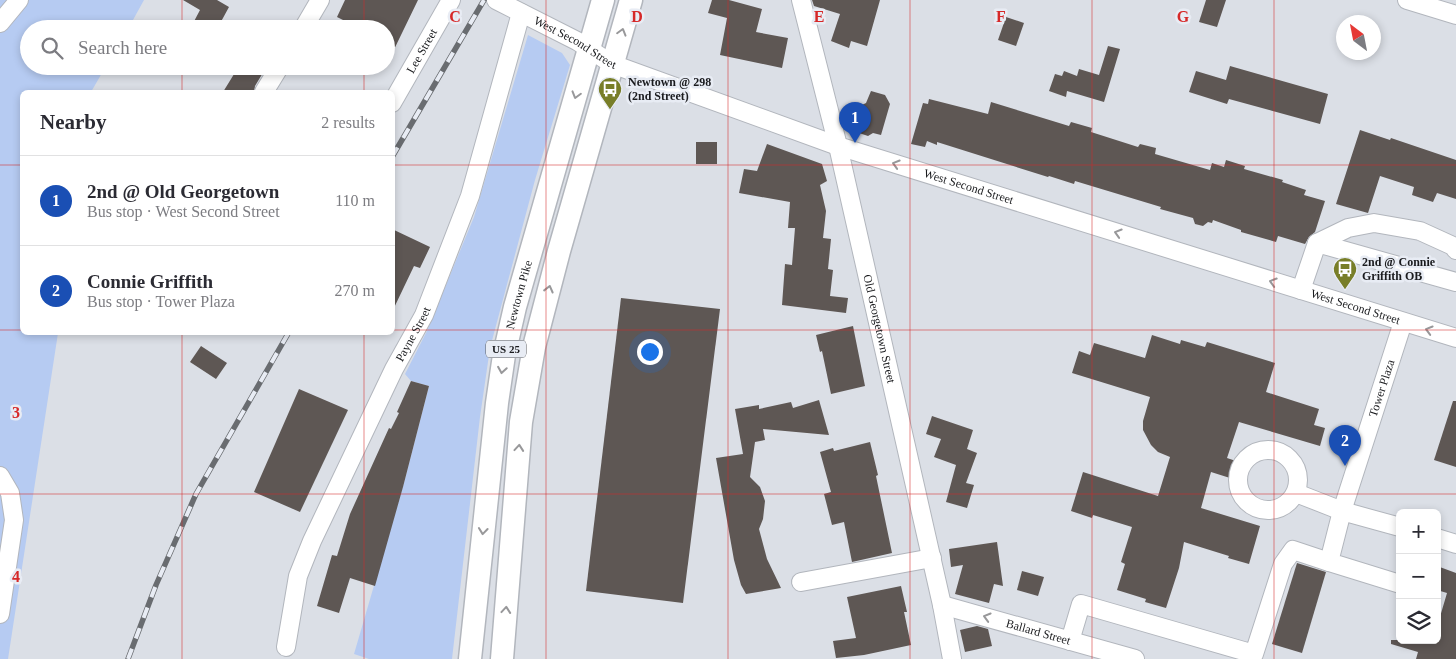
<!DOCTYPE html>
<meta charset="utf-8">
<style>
body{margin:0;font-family:Georgia,serif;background:#f7f7f7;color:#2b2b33}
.controls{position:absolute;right:15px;bottom:15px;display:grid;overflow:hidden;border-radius:8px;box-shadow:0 2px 8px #0003}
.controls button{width:45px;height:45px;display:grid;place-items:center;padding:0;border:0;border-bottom:1px solid #e1e1e2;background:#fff;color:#2b2b33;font:25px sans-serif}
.compass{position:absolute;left:1336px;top:15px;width:45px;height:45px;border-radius:50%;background:#fff;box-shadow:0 2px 8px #0003;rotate:328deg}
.you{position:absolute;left:649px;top:351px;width:18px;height:18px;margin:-12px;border:4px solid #fff;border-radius:50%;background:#1a73e8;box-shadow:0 0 0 8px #1a73e833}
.badge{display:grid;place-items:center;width:32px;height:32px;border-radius:50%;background:#787e28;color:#fff;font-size:16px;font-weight:700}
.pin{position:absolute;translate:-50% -41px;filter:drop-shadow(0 1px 2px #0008)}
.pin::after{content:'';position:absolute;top:26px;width:18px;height:15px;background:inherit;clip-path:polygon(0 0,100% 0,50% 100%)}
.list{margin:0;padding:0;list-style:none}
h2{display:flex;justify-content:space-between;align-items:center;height:65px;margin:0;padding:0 20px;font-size:21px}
h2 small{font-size:16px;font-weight:400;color:#7c7c81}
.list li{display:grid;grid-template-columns:32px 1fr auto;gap:15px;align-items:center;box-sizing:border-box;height:90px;padding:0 20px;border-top:1px solid #e1e1e2}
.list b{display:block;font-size:19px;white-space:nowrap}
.list p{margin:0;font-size:16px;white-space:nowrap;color:#7c7c81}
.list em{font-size:16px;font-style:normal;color:#7c7c81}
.icon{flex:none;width:28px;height:28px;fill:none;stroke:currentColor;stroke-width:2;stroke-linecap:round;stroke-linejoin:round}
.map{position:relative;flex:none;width:1456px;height:659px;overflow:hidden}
.search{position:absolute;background:#fff;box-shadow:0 2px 8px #0003;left:20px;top:20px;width:375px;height:55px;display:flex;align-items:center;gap:12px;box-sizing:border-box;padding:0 18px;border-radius:28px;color:#7c7c81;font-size:19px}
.panel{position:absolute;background:#fff;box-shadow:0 2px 8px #0003;left:20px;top:90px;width:375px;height:245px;border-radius:8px}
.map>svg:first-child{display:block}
</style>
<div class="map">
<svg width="1456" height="659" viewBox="0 0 1456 659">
<rect width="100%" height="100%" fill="#dbdfe6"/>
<g fill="#b6cbf2">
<polygon points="0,0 144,0 128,29 29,29 29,66 106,66 91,92 22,92 22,332 58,333 8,659 0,659"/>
<polygon points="528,35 562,53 570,65 535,180 490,348 480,417 452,659 369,659 354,654 404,483 429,386 411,381 405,374 427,331 474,217"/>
</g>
<g fill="#5e5754">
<polygon points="183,0 217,0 229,7 217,29 190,29 200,10"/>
<polygon points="345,0 418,0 386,66 386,29 361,29 337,17"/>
<polygon points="712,0 729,0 762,9 756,32 788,38 782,68 720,55 727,18 708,13"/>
<polygon points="812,0 880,0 867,46 851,41 849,48 831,41 840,14 814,6"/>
<polygon points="1206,0 1226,0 1217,27 1199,22"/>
<polygon points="1006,17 1024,23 1016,46 998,40"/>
<polygon points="1108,46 1120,49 1104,102 1067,91 1066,97 1049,91 1055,74 1062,76 1064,71 1077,76 1079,69 1099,75"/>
<polygon points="239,66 267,66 255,86 254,92 223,92"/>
<polygon points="1230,66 1328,94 1320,124 1229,99 1227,104 1189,92 1196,71 1226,80"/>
<polygon points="871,91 885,95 890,104 881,135 873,133 868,136 856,132 860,118 857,113 858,107 866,103"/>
<polygon points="929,99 988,114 991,102 1069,126 1071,122 1092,128 1091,132 1138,147 1140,144 1156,148 1155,154 1210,170 1212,163 1224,167 1226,160 1245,166 1244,169 1283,180 1282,182 1306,190 1304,195 1325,201 1315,232 1309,237 1305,244 1278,236 1276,242 1241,232 1241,230 1213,220 1212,223 1208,222 1203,226 1195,224 1193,218 1160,209 1161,207 1075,181 1074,184 1049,176 1048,177 937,142 937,145 927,141 925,147 911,144 923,103 928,104"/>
<polygon points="1360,130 1390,140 1391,138 1456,160 1456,199 1437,193 1433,202 1412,195 1414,187 1380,176 1368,213 1336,204"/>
<rect x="696" y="142" width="21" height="22"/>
<polygon points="767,144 822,164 827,181 820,185 826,211 823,238 831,239 828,269 833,270 830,296 848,298 846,313 782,305 785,264 792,265 795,228 788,228 790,202 739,193 744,169 757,171"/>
<polygon points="392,229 430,247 420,268 414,266 392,312"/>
<polygon points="621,298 720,309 683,603 586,591"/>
<polygon points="853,326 865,386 831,394 822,351 820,352 816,335"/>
<polygon points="1152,335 1180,344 1181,340 1205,347 1207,342 1275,363 1266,392 1319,409 1314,425 1325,428 1320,446 1239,422 1227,458 1236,461 1230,478 1211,472 1201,508 1260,526 1249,564 1228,558 1229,556 1184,542 1179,568 1166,608 1145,602 1146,599 1117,590 1125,564 1121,562 1132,527 1093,515 1092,518 1071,511 1083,472 1158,496 1170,457 1158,452 1151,445 1143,430 1143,421 1150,397 1072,373 1079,351 1090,355 1094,343 1145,358"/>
<polygon points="201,346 227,363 216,379 190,362"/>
<polygon points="411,381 429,386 403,487 375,586 350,578 339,613 317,606 332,555 337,556 350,514 389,428 391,429 399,413 397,412"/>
<polygon points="299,389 348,410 300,512 254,492"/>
<polygon points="819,400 829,435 763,429 765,440 755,442 750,477 760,487 765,501 763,519 759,529 767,559 781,588 746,594 741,585 734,560 716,458 743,454 735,409 759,405 759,409 791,402 793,408"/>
<polygon points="1453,401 1456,401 1456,467 1434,460"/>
<polygon points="932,416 973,430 967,449 977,453 966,483 974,485 967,508 946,502 956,465 934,457 941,439 926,434"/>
<polygon points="870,442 878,475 876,476 892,553 852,562 844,522 832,525 824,494 831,492 820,452 833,448 834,451"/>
<polygon points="997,542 1003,586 994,584 989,603 955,594 963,565 951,567 949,549"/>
<polygon points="1297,563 1326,572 1302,653 1272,644"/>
<polygon points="1437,566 1456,573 1456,659 1416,659 1418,652 1391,644 1391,640 1437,640 1437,627 1447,593 1437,590"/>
<polygon points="1022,571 1044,577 1038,596 1017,590"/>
<polygon points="901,586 907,612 904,612 911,645 864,655 836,658 833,641 856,638 847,597"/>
<polygon points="977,626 988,629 992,646 965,652 960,630"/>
</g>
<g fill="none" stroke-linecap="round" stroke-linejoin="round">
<g stroke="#b2b6bd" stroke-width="20">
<g id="minor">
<path id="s1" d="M496,0l81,41 35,23 226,82 618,192"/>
<path id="s2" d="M801,0l37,146 104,459 10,54"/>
<polyline points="1407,0 1456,15"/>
<polyline points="0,23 19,0"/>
<polyline points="303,29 320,0"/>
<polyline points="264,92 280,66"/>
<path id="s3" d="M392,103l59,-103"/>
<polyline points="1317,243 1348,228 1374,223 1420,231 1453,246 1456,250"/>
<polyline points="1301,290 1317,243 1456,282"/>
<circle cx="1268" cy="480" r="30"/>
<polyline points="0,476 10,493 14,520 0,614"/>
<polyline points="1296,493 1342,511 1400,527"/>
<polyline points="1437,538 1456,544"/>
<polyline points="801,582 932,558"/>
<path id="s4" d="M1400,584l-71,-22 13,-51 61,-189"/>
<path id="s5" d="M942,605l193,54"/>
<polyline points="1070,641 1081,604 1254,654 1283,564 1293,550 1329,562"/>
<path id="s6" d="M286,647l12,-71 14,-35 82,-172 30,-54 46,-119 51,-183"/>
</g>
</g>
<g stroke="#b2b6bd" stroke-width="25">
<g id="major">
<path id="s7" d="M470,659l27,-256 7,-48 11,-48 88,-307"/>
<polyline points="502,659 521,422 534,347 559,251 631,0"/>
</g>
</g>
<use href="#minor" stroke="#fff" stroke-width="18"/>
<use href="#major" stroke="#fff" stroke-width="22"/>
<g stroke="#696c70" stroke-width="5.5">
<g id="rail">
<polyline points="392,157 484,0"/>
<polyline points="128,659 156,585 196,494 289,332"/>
</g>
</g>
<use href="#rail" stroke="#e8ecf4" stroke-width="4" stroke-dasharray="11" stroke-linecap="butt"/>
</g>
<defs><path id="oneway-chevron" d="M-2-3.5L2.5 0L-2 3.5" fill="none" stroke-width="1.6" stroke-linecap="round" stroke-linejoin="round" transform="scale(1.25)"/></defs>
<g stroke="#98989a">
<use href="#oneway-chevron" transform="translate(622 32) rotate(-74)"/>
<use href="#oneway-chevron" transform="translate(576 95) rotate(106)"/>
<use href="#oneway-chevron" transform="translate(896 164) rotate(-163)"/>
<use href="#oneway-chevron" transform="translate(1118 233) rotate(-163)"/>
<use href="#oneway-chevron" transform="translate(1273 282) rotate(-163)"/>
<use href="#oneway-chevron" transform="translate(549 289) rotate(-76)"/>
<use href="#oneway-chevron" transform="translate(1429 330) rotate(-164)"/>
<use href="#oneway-chevron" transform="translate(502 370) rotate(99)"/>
<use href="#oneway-chevron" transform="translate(519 448) rotate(-85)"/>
<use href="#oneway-chevron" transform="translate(483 531) rotate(96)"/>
<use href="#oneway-chevron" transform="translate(506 610) rotate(-85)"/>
<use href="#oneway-chevron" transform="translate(987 617) rotate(-164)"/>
</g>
<path fill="none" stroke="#d62828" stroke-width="1" stroke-opacity="0.55" d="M182,0v29M364,0v29M546,0v659M728,0v659M910,0v659M1092,0v659M1274,0v659M182,66v26M364,66v26M0,165h22M392,165h1064M0,330h22M392,330h1064M182,332v327M364,332v327M0,494h1456"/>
<defs>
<g id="bus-pin" transform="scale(1.25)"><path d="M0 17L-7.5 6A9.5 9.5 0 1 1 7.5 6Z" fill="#787e28" stroke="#e8ecf4"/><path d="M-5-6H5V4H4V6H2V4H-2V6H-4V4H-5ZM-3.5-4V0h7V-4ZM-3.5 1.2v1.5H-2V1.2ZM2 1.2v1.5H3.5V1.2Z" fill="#fff"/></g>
</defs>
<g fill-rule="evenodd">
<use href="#bus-pin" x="610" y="89"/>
<use href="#bus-pin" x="1345" y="269"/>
</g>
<g text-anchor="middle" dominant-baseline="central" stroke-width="5" stroke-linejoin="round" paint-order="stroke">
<rect fill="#e8ecf4" stroke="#585a5e" stroke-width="1" x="486" y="340.5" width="40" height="17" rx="4"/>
<g font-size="11" font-weight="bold" fill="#1a1b1e">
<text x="506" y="349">US 25</text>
</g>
<g font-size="12" fill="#1a1b1e" stroke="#e8ecf4">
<text stroke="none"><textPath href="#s1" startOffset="90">West Second Street</textPath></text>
<text stroke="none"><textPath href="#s3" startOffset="60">Lee Street</textPath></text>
<text stroke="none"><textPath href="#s1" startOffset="510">West Second Street</textPath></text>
<text stroke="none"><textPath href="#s7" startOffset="368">Newtown Pike</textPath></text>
<text stroke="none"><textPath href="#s1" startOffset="915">West Second Street</textPath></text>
<text stroke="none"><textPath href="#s2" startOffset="338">Old Georgetown Street</textPath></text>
<text stroke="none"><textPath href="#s6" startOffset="340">Payne Street</textPath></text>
<text stroke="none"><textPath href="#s4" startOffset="256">Tower Plaza</textPath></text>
<text stroke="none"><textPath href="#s5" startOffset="100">Ballard Street</textPath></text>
</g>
<g font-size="12" font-weight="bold" fill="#1a1b1e" stroke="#e8ecf4" text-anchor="start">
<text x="628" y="82">Newtown @ 298<tspan x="628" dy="14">(2nd Street)</tspan></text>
<text x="1362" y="262">2nd @ Connie<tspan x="1362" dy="14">Griffith OB</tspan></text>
</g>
</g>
<g font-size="16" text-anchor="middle" font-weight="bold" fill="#d62828" stroke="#e8ecf4" stroke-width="5" stroke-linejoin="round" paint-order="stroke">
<text x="455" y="22">C</text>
<text x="637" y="22">D</text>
<text x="819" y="22">E</text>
<text x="1001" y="22">F</text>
<text x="1183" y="22">G</text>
<text x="16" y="418">3</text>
<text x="16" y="582">4</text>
</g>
</svg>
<div class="controls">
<button>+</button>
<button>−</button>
<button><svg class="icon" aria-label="layers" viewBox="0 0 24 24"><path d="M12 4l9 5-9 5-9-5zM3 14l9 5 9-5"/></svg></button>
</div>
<svg class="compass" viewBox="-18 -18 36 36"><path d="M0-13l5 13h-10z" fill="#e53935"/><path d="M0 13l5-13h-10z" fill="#7c7c81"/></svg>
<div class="you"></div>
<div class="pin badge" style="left:855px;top:143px;background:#1a4fb4">1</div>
<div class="pin badge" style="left:1345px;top:466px;background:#1a4fb4">2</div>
<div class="search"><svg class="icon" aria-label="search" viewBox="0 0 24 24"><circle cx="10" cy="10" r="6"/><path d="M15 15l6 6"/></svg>Search here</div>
<section class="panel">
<h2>Nearby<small>2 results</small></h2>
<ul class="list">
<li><span class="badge" style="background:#1a4fb4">1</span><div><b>2nd @ Old Georgetown</b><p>Bus stop · West Second Street</p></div><em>110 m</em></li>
<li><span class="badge" style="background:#1a4fb4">2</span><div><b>Connie Griffith</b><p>Bus stop · Tower Plaza</p></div><em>270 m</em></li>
</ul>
</section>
</div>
